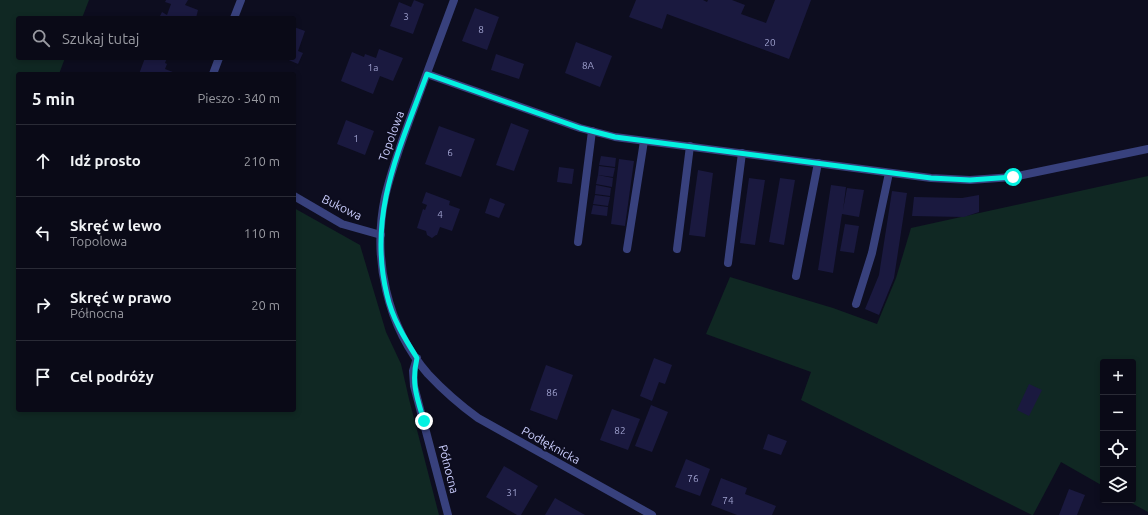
<!DOCTYPE html>
<html lang="pl">
<meta charset="utf-8">
<style>
body{margin:0;font-family:Ubuntu,sans-serif;background:#131320;color:#f1f3f6}
.controls{position:absolute;right:12px;bottom:12px;display:grid;overflow:hidden;border-radius:4px;box-shadow:0 2px 6px #0003}
.controls button{width:36px;height:36px;display:grid;place-items:center;padding:0;border:0;border-bottom:1px solid #2a2b36;background:#0a0a17;color:#f1f3f6;font:20px sans-serif}
.stop{position:absolute;width:12px;height:12px;margin:-9px;border:3px solid #04f1e1;border-radius:50%;background:#fff}
.stop.end{background:#04f1e1;border-color:#fff;box-shadow:0 1px 4px #0008}
.list{margin:0;padding:0;list-style:none}
h2{display:flex;justify-content:space-between;align-items:center;height:52px;margin:0;padding:0 16px;font-size:17px}
h2 small{font-size:13px;font-weight:400;color:#999aa1}
.list li{display:grid;grid-template-columns:26px 1fr auto;gap:12px;align-items:center;box-sizing:border-box;height:72px;padding:0 16px;border-top:1px solid #2a2b36}
.list b{display:block;font-size:15px;white-space:nowrap}
.list p{margin:0;font-size:13px;white-space:nowrap;color:#999aa1}
.list em{font-size:13px;font-style:normal;color:#999aa1}
.icon{flex:none;width:22px;height:22px;fill:none;stroke:currentColor;stroke-width:2;stroke-linecap:round;stroke-linejoin:round}
.map{position:relative;flex:none;width:1148px;height:515px;overflow:hidden}
.search{position:absolute;background:#0a0a17;box-shadow:0 2px 6px #0003;left:16px;top:16px;width:280px;height:44px;display:flex;align-items:center;gap:10px;box-sizing:border-box;padding:0 14px;border-radius:4px;color:#999aa1;font-size:15px}
.panel{position:absolute;background:#0a0a17;box-shadow:0 2px 6px #0003;left:16px;top:72px;width:280px;height:340px;border-radius:4px}
.map>svg:first-child{display:block}
</style>
<div class="map">
<svg width="1148" height="515" viewBox="0 0 1148 515">
<rect width="100%" height="100%" fill="#0d0d1f"/>
<g fill="#102823">
<polygon points="0,0 89,0 82,18 18,18 18,58 65,58 59,74 18,74 18,410 294,410 294,208 360,245 386,332 401,364 409,399 439,515 0,515"/>
<polygon points="1148,176 1148,512 1126,500 1133,500 1133,362 1103,362 1103,486 1061,462 1033,515 1032,515 801,400 811,372 706,334 730,277 833,308 877,324 896,278 911,228"/>
</g>
<g fill="#1a193f">
<polygon points="166,0 188,0 185,5 198,10 196,18 159,18 162,12 167,15 171,4 165,2"/>
<polygon points="414,0 424,4 413,34 390,26 399,2 411,7"/>
<polygon points="636,0 703,0 707,2 708,0 732,0 745,5 741,14 766,23 775,0 811,0 789,59 667,14 662,29 629,17"/>
<polygon points="475,8 499,17 487,50 462,41"/>
<polygon points="294,27 305,31 298,51 303,53 298,64 284,58 294,58"/>
<polygon points="576,42 612,56 600,87 565,73"/>
<polygon points="379,49 403,58 393,81 380,76 373,94 341,81 352,52 364,57 365,54 376,58"/>
<polygon points="496,54 524,64 519,79 491,70"/>
<polygon points="145,58 167,58 165,63 167,64 165,69 178,74 139,74"/>
<polygon points="346,120 374,131 365,155 337,144"/>
<polygon points="511,123 529,130 514,171 496,165"/>
<polygon points="439,126 475,139 461,177 425,164"/>
<polygon points="601,156 616,158 615,167 599,165"/>
<polygon points="619,159 634,161 625,226 611,224"/>
<polygon points="599,166 615,168 613,177 598,175"/>
<polygon points="559,167 574,169 572,184 557,182"/>
<polygon points="698,170 713,173 705,237 689,235"/>
<polygon points="598,175 613,178 612,187 596,184"/>
<polygon points="749,178 765,180 755,245 740,243"/>
<polygon points="780,178 795,180 784,245 769,242"/>
<polygon points="596,185 611,188 610,196 595,194"/>
<polygon points="831,185 846,187 843,210 847,188 864,190 859,217 842,214 833,273 818,270"/>
<polygon points="892,191 907,193 894,278 879,315 865,309 879,275"/>
<polygon points="426,192 450,201 449,205 460,209 452,231 440,227 437,235 436,235 432,238 427,235 426,231 417,228 423,209 425,210 427,205 422,203"/>
<polygon points="595,195 610,197 608,206 593,204"/>
<polygon points="979,195 979,212 964,217 912,216 914,197 962,198"/>
<polygon points="490,198 505,204 499,218 485,213"/>
<polygon points="593,205 608,207 607,216 591,214"/>
<polygon points="845,224 859,226 854,253 840,251"/>
<polygon points="654,358 672,365 665,384 659,382 652,401 640,396"/>
<polygon points="546,365 573,375 557,420 530,410"/>
<polygon points="1029,384 1042,390 1029,416 1017,410"/>
<polygon points="651,405 668,412 652,452 635,446"/>
<polygon points="612,409 640,419 628,450 600,440"/>
<polygon points="768,434 787,441 781,455 763,449"/>
<polygon points="686,459 710,469 700,496 675,487"/>
<polygon points="504,466 538,486 521,515 517,515 486,497"/>
<polygon points="721,478 747,488 745,494 776,506 772,515 737,515 711,505"/>
<polygon points="1069,489 1085,495 1077,515 1059,515"/>
<polygon points="555,498 585,515 545,515"/>
</g>
<g fill="none" stroke-linecap="round" stroke-linejoin="round">
<g stroke="#38417d" stroke-width="8">
<polyline points="427,74 580,128 615,137 931,178 970,180 1013,177 1148,149"/>
<polyline points="578,242 592,131"/>
<polyline points="627,249 644,141"/>
<polyline points="677,249 690,146"/>
<polyline points="728,263 742,153"/>
<polyline points="796,276 818,163"/>
<polyline points="856,304 872,253 889,173"/>
<polyline points="417,358 413,371 414,386 448,515"/>
</g>
<g stroke="#38417d" stroke-width="8">
<path d="M454,0c-13,36 -27,72 -40,108 -11,30 -22,59 -29,89 -13,61 2,130 43,177 15,16 32,31 50,44l174,97"/>
<polyline points="234,18 241,0"/>
<polyline points="213,74 219,58"/>
<polyline points="294,196 342,224 381,235"/>
</g>
</g>
<g fill="none" stroke-linecap="round" stroke-linejoin="round">
<path stroke="#04f1e1" stroke-width="5" d="M424,421c-7,-23 -13,-38 -7,-63 -12,-19 -25,-40 -30,-63 -20,-81 13,-147 40,-221l153,54 35,9 316,41 39,2 43,-3"/>
</g>
<g text-anchor="middle" dominant-baseline="central" stroke-width="4" stroke-linejoin="round" paint-order="stroke">
<g font-size="10" fill="#9fa1ce">
<text x="406" y="16">3</text>
<text x="481" y="29">8</text>
<text x="770" y="42">20</text>
<text x="588" y="65">8A</text>
<text x="373" y="67">1a</text>
<text x="356" y="138">1</text>
<text x="450" y="152">6</text>
<text x="440" y="214">4</text>
<text x="552" y="392">86</text>
<text x="620" y="430">82</text>
<text x="693" y="478">76</text>
<text x="512" y="492">31</text>
<text x="728" y="500">74</text>
</g>
<g font-size="12" fill="#cbcefe" stroke="#0d0d1f">
<text transform="translate(391 136) rotate(-70)">Topolowa</text>
<text transform="translate(342 207) rotate(26)">Bukowa</text>
<text transform="translate(551 445) rotate(29)">Podłęknicka</text>
<text transform="translate(449 469) rotate(76)">Północna</text>
</g>
</g>
</svg>
<div class="controls">
<button>+</button>
<button>−</button>
<button><svg class="icon" aria-label="locate" viewBox="0 0 24 24"><circle cx="12" cy="12" r="6"/><path d="M12 2v4M12 18v4M2 12h4M18 12h4"/></svg></button>
<button><svg class="icon" aria-label="layers" viewBox="0 0 24 24"><path d="M12 4l9 5-9 5-9-5zM3 14l9 5 9-5"/></svg></button>
</div>
<div class="stop" style="left:1013px;top:177px"></div>
<div class="stop end" style="left:424px;top:421px"></div>
<div class="search"><svg class="icon" aria-label="search" viewBox="0 0 24 24"><circle cx="10" cy="10" r="6"/><path d="M15 15l6 6"/></svg>Szukaj tutaj</div>
<section class="panel">
<h2>5 min<small>Pieszo · 340 m</small></h2>
<ul class="list">
<li><svg class="icon" aria-label="ahead" viewBox="0 0 24 24"><path d="M12 20V5M6 11l6-6 6 6"/></svg><div><b>Idź prosto</b></div><em>210 m</em></li>
<li><svg class="icon" aria-label="left" viewBox="0 0 24 24"><path d="M17 20v-9H6M10 6l-5 5 5 5"/></svg><div><b>Skręć w lewo</b><p>Topolowa</p></div><em>110 m</em></li>
<li><svg class="icon" aria-label="right" viewBox="0 0 24 24"><path d="M7 20v-9h11M14 6l5 5-5 5"/></svg><div><b>Skręć w prawo</b><p>Północna</p></div><em>20 m</em></li>
<li><svg class="icon" aria-label="arrive" viewBox="0 0 24 24"><path d="M6 21V4h12l-3 4 3 4H6"/></svg><div><b>Cel podróży</b></div></li>
</ul>
</section>
</div>
